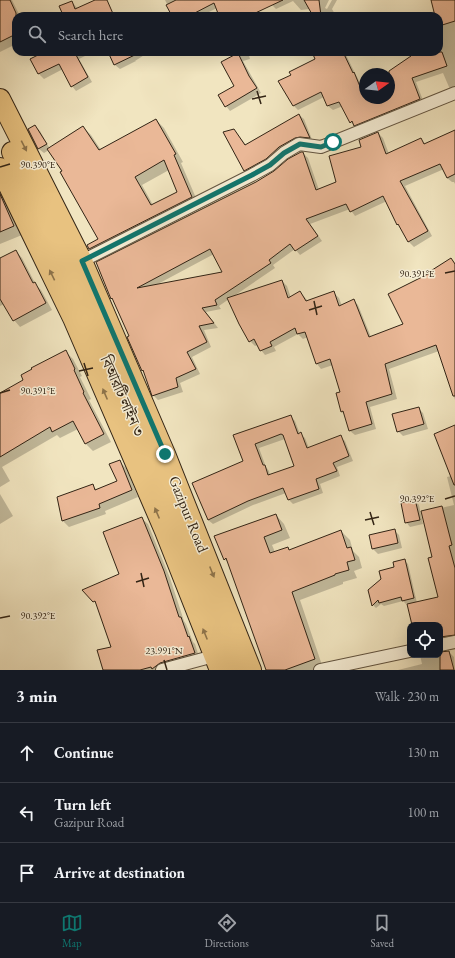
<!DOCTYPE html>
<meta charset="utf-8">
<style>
body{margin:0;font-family:"EB Garamond","Noto Serif Bengali",serif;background:#242831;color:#f1f3f6}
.controls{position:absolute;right:12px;bottom:12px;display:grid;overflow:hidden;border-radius:8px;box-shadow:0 4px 16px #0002}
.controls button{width:36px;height:36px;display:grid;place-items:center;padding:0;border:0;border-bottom:1px solid #363941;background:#171b24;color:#f1f3f6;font:20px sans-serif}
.compass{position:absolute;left:359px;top:68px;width:36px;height:36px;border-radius:50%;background:#171b24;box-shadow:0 4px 16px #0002;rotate:75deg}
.stop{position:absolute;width:12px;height:12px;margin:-9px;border:3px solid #0f766e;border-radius:50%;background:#fff}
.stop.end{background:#0f766e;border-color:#fff;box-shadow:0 1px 4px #0008}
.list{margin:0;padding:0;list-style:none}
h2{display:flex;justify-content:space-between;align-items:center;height:52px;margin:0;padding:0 16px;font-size:17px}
h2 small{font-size:13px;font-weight:400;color:#9ea1a6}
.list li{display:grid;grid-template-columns:26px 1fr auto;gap:12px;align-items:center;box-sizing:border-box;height:60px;padding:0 16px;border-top:1px solid #363941}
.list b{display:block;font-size:15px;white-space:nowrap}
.list p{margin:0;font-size:13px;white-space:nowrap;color:#9ea1a6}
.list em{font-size:13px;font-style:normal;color:#9ea1a6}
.icon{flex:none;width:22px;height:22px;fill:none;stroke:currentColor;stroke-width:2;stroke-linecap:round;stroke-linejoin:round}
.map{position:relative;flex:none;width:455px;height:670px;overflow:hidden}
.search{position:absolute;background:#171b24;box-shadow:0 4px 16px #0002;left:12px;right:12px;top:12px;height:44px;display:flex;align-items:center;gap:10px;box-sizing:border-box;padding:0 14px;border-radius:12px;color:#9ea1a6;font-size:15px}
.sheet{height:232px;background:#171b24}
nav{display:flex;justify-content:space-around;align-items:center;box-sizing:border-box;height:56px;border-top:1px solid #363941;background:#171b24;font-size:11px;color:#9ea1a6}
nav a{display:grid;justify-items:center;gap:2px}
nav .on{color:#0f766e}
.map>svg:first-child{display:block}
</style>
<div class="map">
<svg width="455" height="670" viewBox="0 0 455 670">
<rect width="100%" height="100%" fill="#f1e5c0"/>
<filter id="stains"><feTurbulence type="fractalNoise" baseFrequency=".005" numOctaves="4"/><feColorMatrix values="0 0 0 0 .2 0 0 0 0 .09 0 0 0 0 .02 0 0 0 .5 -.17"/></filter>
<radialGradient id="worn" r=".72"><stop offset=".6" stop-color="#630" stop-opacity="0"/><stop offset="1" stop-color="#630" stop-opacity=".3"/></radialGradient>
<g fill="#0003" fill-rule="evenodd">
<polygon points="0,0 12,0 20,16 16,16 16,44 0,52"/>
<polygon points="165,0 253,0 260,16 220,16 217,8 201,16 173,16"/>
<polygon points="270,0 329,0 325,8 327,9 332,0 337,0 332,9 336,16 315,16 310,9 301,10 293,1 276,9 272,5"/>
<polygon points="432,0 455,0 455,91 453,92 449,87 443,73 416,82 424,103 359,129 350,122 343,106 333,110 328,106 324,97 298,110 294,106 280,81 292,75 317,60 313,52 346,52 345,53 363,89 365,88 365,98 389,98 389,74 386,74 412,56 411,52 439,52 439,16 418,16 435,11"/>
<polygon points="72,2 78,9 110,9 116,16 64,16"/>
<polygon points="46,52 93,52 79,59 92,82 76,91 72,86 63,69 44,79 39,74 32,59"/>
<polygon points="109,52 149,52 135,61 136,61 120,69 115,65"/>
<polygon points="237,52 248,52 250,59 243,61 261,93 230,111 226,106 235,86 238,54"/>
<polygon points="299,115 304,119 313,142 249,174 245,170 234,130 246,145"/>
<path d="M156,120l8,8 19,34 -2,1 18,42 -101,52 -8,-8 10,-9 -37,-68 -14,-22 -5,3 -5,-4 -10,-20 6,-3 5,5 10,18 33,-22 8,8 10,15zM169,170l9,22 -25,13 -11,-20z"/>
<path d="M378,133l5,5 6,16 32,-14 5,4 29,-11v51l-1,-2h-2l-5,-4 -3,-9 -39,17 27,50 -18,11 -5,-5 -11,-18 -11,-23 -32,15 -5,-7 -40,15 12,17 -22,14 -5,-6 -22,16 2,3 -41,28 48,-15 5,5 4,12 9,-6 8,9 26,-8 5,5 3,8 12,-5 4,4 13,32 33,-12 28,-51 19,-15 4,4v137l-16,-49 -50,18 8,30 -27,8 6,22 -21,6 -5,-4 -5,-16 -3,-3 -1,-19 -8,-28 -12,4 -4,-5 -9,-27 -5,2 -5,-5 -24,13 2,4 -11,4 -4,-5 -3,-5 -3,1 -5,-5 -10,-18 -11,-24 -10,7 2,3 -15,3 12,16 -14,2 7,17 -19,10 8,17 -20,9 3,9 -25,8 -5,-5 -10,-25 -12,-34 -19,-38 144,-116 47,-29 5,5 11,32 19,-7 25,-35zM214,254l10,19 -68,12z"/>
<polygon points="0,190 22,235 0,244"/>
<polygon points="16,251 22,258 36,285 41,290 52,310 20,327 14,320 4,304 0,306 0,259"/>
<polygon points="66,352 73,359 82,376 80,377 91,399 89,400 111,442 93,451 86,444 78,429 60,438 57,435 2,467 10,481 0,487 0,394 25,380"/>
<polygon points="418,408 423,413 428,429 403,436 398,431"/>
<path d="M290,416l5,5 5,13 5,4 4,10 31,-11 5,4 8,20 -16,6 3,9 -20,8 3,9 -30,11 -5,-5 -2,-6 -33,12 -40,19 -5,-4 -15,-36 52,-22 -10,-26zM285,439l11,28 -26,8 -1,-4 -3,-4 -7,-19z"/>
<polygon points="455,426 455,640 440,644 440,625 413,625 408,603 406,604 403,601 384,606 381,604 376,608 373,605 395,568 404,560 408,564 417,603 439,598 434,557 423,512 454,505 447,477 451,476"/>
<polygon points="119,461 126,468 138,497 105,511 106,514 69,527 63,521 92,485 97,490 118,482"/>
<polygon points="0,494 13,516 0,524"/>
<polygon points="415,500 419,505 423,524 410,527 406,522"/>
<polygon points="276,515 284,524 290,538 272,545 275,552 288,548 290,551 341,531 350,540 353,551 359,557 362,568 354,571 357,578 343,582 343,584 300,600 323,668 317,670 267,670 230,564 224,559"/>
<polygon points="141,518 148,524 170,578 184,621 186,624 193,642 195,644 200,660 165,670 104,670 112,647 98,606 94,601 120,575"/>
<polygon points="394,530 399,535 402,548 378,554 373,549"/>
<polygon points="449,652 454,657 455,670 398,670 422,664 420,655 440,655 440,653"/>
</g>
<g fill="#eab897" stroke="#322415" fill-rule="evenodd">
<polygon points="0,0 10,0 16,13 16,34 0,42"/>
<polygon points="95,0 107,0 114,16 59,16 63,15 59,6 72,1 75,9"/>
<polygon points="176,0 283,0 249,16 219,16 214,3 189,16 172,16 166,5"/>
<polygon points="304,0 319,0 321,16 313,16"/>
<polygon points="431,0 455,0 455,21 439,26 439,16 435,16"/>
<polygon points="44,52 82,52 76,55 88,77 71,87 59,64 38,74 30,59"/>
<polygon points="108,52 141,52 114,65"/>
<polygon points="312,52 343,52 353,73 354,72 361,89 365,87 365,98 389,98 389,71 411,56 410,52 442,52 447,66 412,78 420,99 354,126 352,121 350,123 339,102 327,106 321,92 293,106 278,81 291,75 289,72 315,59"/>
<polygon points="238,53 249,76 257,88 225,107 218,95 234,86 221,62"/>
<polygon points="299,114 310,138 300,137 295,138 279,147 266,159 244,171 223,132 234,129 245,145"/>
<path d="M156,119l20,35 -2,1 18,42 -103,52 -2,-4 11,-6 -38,-67 2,-1 -15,-22 36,-23 16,24zM164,160l13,32 -26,13 -16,-28z"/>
<polygon points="35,125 47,144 38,149 28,129"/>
<path d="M455,130v44l-8,4 -7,-14 -40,17 28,50 -20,11 -10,-18 -1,1 -14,-29 -33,16 -4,-8 -40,15 12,17 -23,15 -5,-7 -21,16 2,3 -56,37 2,5 -15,3 12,15 -15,3 8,16 -20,10 9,17 -20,9 2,9 -26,9 -9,-26 -1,1 -15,-34 2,-1 -17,-38 -1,1 -15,-37 160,-80 18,-11 14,-12 13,-7h2l13,38 20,-8 -7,-26 32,-9 -2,-7 19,-8 8,22 35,-16 3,6zM210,249l12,23 -85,16z"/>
<polygon points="0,194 14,226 0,232"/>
<polygon points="16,250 33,283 35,282 46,303 13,321 0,299 0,258"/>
<polygon points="451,258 455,264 455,396 453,396 436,345 385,364 392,394 366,402 372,424 349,431 343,411 341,412 336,393 340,392 330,359 316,364 305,332 297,334 295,328 270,342 272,346 260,351 254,339 249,342 239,324 227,298 282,280 288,298 300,291 306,301 334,291 339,306 354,299 369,337 403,324 388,294 430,273 429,272"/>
<polygon points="66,350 75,369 74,370 84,392 83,393 104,434 85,444 73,421 52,432 50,427 0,457 0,393 23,380 21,375 32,369 31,368"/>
<polygon points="419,407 424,424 397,432 392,414"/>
<path d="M291,415l7,19 3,-2 6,16 34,-13 8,21 -16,7 4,8 -21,8 3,10 -31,11 -5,-12 -35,13 -40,19 -16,-37 51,-22 -10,-26zM281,434l2,1 11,31 -26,9 -3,-10h-2l-8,-21z"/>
<polygon points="455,425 455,485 454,485 434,434"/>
<polygon points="120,460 132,490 99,504 100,508 62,521 57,497 93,484 95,490 117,481 109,464"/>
<polygon points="415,499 420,520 405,523 401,503"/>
<polygon points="442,506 452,545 449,546 455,568 455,635 440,637 440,625 412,625 407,604 438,597 428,558 432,557 421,511"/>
<polygon points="276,514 282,530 264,537 270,553 288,547 289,550 341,530 347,548 351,547 355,560 347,562 349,570 335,574 335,575 292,592 315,659 285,670 266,670 226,558 224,560 214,536"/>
<polygon points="142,517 164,571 179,617 181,617 188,637 189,636 195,653 160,663 152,669 151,667 140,670 103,670 97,650 111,647 95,601 93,602 82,590 119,574 103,532"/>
<polygon points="395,529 398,543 372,549 369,535"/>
<polygon points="405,559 414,598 402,601 401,597 379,603 378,600 372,606 368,590 381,579 379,571 394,567 393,562"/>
<polygon points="449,651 454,670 440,670 440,652"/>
</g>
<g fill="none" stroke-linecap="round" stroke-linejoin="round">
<g stroke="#625440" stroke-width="14">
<g id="minor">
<polyline points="82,261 252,175 270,165 284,153 299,144 321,147 455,93"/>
<polyline points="440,645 455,642"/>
<polyline points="162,670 214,656"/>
<polyline points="320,670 410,651"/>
</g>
</g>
<g stroke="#322415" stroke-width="22">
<g id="primary">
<polyline points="0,99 82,261 165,454 251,670"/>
<polyline points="12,152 98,339 153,464 236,670"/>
<polyline points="0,168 73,318 165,531 220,670"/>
</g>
</g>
<use href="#minor" stroke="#f6eed6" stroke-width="12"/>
<use href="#primary" stroke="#e8c280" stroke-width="20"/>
</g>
<defs><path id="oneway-solid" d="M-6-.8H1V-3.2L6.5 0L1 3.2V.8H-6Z"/></defs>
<g fill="#8d734a">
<use href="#oneway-solid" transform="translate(24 146) rotate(63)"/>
<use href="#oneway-solid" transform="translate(52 275) rotate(-116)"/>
<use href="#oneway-solid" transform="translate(105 394) rotate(-113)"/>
<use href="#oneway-solid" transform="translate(157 513) rotate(-113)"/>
<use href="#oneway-solid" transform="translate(212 572) rotate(68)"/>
<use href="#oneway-solid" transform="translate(205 634) rotate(-112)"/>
</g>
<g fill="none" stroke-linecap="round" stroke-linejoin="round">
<polyline stroke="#0f766e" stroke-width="5" points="165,454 82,261 252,175 270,165 284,153 300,144 321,147 333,142"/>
</g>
<path fill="none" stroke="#322415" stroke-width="1.5" d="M257,91l4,13M252,99l14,-3M0,167l10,-3M445,273l10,-2M314,301l3,14M309,310l13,-4M84,363l4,13M79,371l14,-3M0,393l10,-3M445,499l10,-3M370,512l4,13M365,520l14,-3M141,573l3,14M136,582l13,-4M0,618l10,-2M164,660l3,10"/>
<g text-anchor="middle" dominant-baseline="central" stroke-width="3" stroke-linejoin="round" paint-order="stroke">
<g font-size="15" fill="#322415" stroke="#f6eed6">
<text transform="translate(123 396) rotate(66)">বিআরটি লাইন ৩</text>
<text transform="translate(189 514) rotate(68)">Gazipur Road</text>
</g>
</g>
<g font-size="10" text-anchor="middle" fill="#322415" stroke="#f6eed6" stroke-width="3" stroke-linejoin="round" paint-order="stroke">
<text x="38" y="168">90.390°E</text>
<text x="417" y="277">90.391°E</text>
<text x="38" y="394">90.391°E</text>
<text x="417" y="502">90.392°E</text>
<text x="38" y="619">90.392°E</text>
<text x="164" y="654">23.991°N</text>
</g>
<rect width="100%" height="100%" filter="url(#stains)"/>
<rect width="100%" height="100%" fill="url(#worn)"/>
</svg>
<div class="controls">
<button><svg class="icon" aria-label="locate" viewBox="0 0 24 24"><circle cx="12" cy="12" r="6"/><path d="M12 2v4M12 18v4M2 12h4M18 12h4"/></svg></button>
</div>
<svg class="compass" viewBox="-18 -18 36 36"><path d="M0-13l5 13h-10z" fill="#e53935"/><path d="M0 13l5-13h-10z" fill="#9ea1a6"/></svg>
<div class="stop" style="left:333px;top:142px"></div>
<div class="stop end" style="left:165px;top:454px"></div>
<div class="search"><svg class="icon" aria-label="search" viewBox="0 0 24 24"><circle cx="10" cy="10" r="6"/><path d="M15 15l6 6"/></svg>Search here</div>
</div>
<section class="sheet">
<h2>3 min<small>Walk · 230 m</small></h2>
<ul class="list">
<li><svg class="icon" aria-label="ahead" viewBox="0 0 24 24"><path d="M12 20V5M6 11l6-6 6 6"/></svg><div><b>Continue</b></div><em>130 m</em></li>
<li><svg class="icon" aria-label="left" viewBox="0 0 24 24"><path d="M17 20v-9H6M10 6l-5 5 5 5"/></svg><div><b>Turn left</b><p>Gazipur Road</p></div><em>100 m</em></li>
<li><svg class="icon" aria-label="arrive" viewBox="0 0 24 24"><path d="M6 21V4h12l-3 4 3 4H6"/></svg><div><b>Arrive at destination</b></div></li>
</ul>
</section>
<nav>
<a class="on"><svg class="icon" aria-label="map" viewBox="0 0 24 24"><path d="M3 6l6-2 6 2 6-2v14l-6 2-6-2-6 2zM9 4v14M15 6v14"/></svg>Map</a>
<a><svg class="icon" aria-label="directions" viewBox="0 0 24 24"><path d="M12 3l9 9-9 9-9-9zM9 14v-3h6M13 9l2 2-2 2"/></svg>Directions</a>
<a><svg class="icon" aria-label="saved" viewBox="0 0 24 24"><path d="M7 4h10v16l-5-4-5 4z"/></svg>Saved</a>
</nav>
